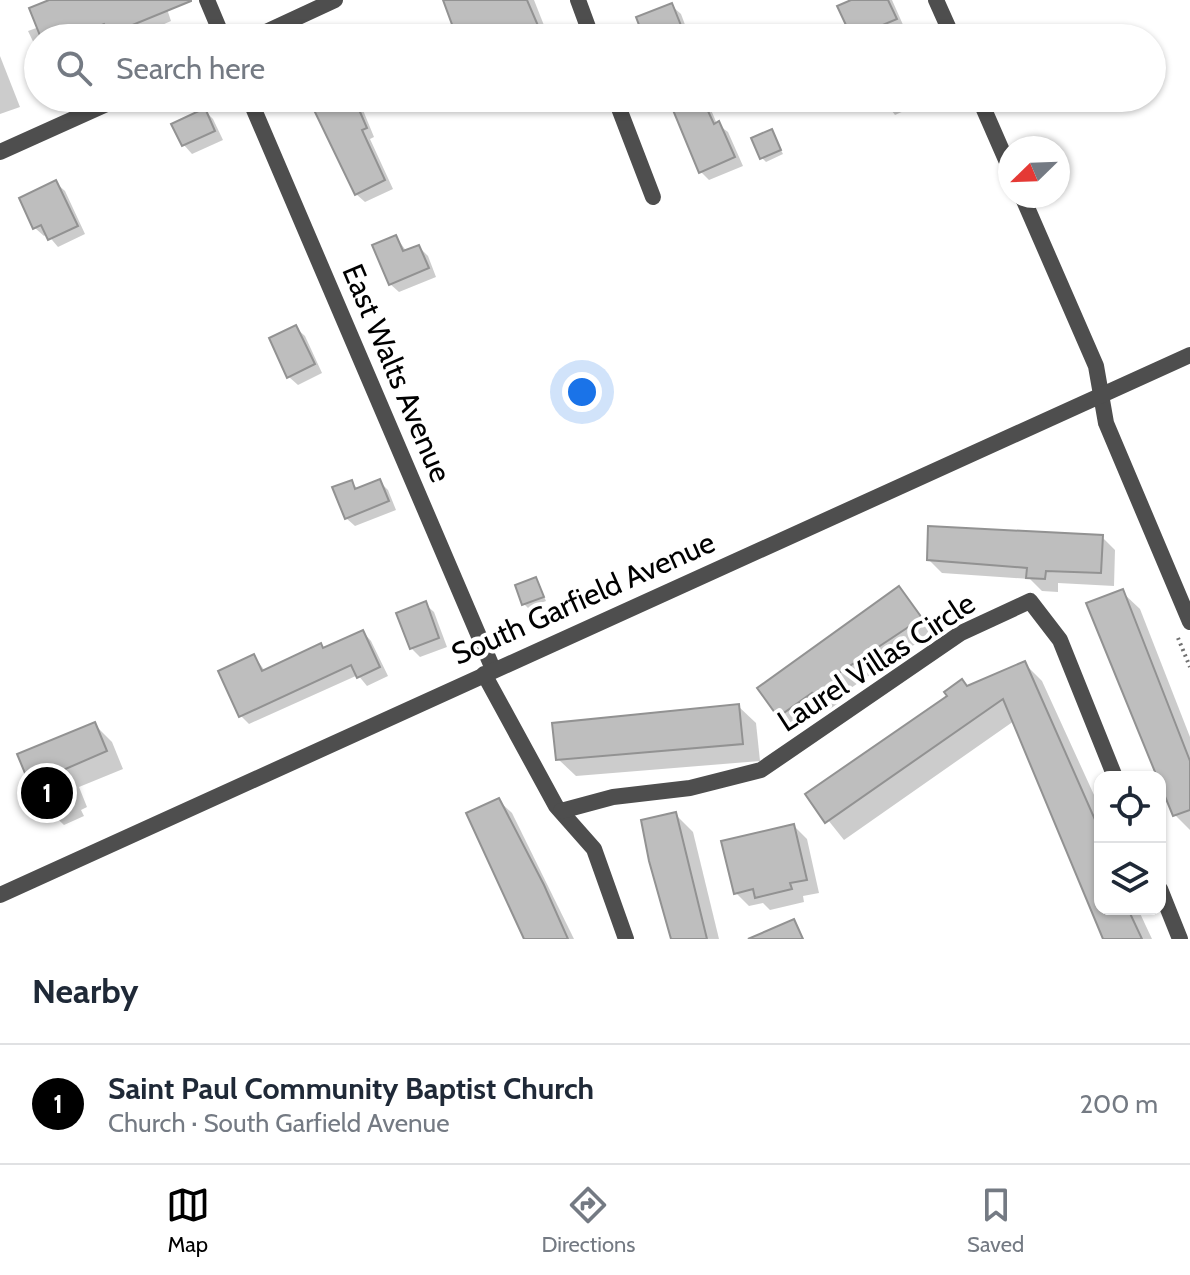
<!DOCTYPE html>
<meta charset="utf-8">
<style>
body{margin:0;font-family:Cabin,sans-serif;background:#f6f6f7;color:#1f2937}
.controls{position:absolute;right:24px;bottom:24px;display:grid;overflow:hidden;border-radius:16px;box-shadow:0 2px 6px #0004}
.controls button{width:72px;height:72px;display:grid;place-items:center;padding:0;border:0;border-bottom:2px solid #e0e1e3;background:#fff;color:#1f2937;font:40px sans-serif}
.compass{position:absolute;left:998px;top:136px;width:72px;height:72px;border-radius:50%;background:#fff;box-shadow:0 2px 6px #0004;rotate:247deg}
.you{position:absolute;left:582px;top:392px;width:28px;height:28px;margin:-20px;border:6px solid #fff;border-radius:50%;background:#1a73e8;box-shadow:0 0 0 12px #1a73e833}
.badge{display:grid;place-items:center;width:52px;height:52px;border-radius:50%;background:#000;color:#fff;font-size:26px;font-weight:700}
.pin{position:absolute;translate:-50% -50%;border:4px solid #fff;box-shadow:0 2px 8px #0006}
.list{margin:0;padding:0;list-style:none}
h2{display:flex;justify-content:space-between;align-items:center;height:104px;margin:0;padding:0 32px;font-size:34px}
h2 small{font-size:26px;font-weight:400;color:#747a83}
.list li{display:grid;grid-template-columns:52px 1fr auto;gap:24px;align-items:center;box-sizing:border-box;height:120px;padding:0 32px;border-top:2px solid #e0e1e3}
.list b{display:block;font-size:30px;white-space:nowrap}
.list p{margin:0;font-size:26px;white-space:nowrap;color:#747a83}
.list em{font-size:26px;font-style:normal;color:#747a83}
.icon{flex:none;width:44px;height:44px;fill:none;stroke:currentColor;stroke-width:2;stroke-linecap:round;stroke-linejoin:round}
.map{position:relative;flex:none;width:1190px;height:939px;overflow:hidden}
.search{position:absolute;background:#fff;box-shadow:0 2px 6px #0004;left:24px;right:24px;top:24px;height:88px;display:flex;align-items:center;gap:20px;box-sizing:border-box;padding:0 28px;border-radius:44px;color:#747a83;font-size:30px}
.sheet{height:224px;background:#fff}
nav{display:flex;justify-content:space-around;align-items:center;box-sizing:border-box;height:112px;border-top:2px solid #e0e1e3;background:#fff;font-size:22px;color:#747a83}
nav a{display:grid;justify-items:center;gap:4px}
nav .on{color:#000}
.map>svg:first-child{display:block}
</style>
<div class="map">
<svg width="1190" height="939" viewBox="0 0 1190 939">
<rect width="100%" height="100%" fill="#fff"/>
<g fill="#0003">
<polygon points="52,0 181,0 167,9 171,21 133,38 113,38 111,33 98,38 38,38 38,52 28,31 39,27"/>
<polygon points="447,0 534,0 549,38 460,38"/>
<polygon points="856,0 892,0 904,27 898,30 902,38 854,38 840,7"/>
<polygon points="672,6 681,14 690,38 647,38"/>
<polygon points="1077,33 1082,38 1066,38"/>
<polygon points="0,56 20,107 0,114"/>
<polygon points="312,98 358,98 374,137 370,139 393,189 365,202 356,194"/>
<polygon points="671,98 706,98 717,124 728,132 743,166 709,180 701,172"/>
<polygon points="882,98 914,98 917,105 895,115"/>
<polygon points="1069,98 1096,98 1097,100 1079,108"/>
<polygon points="204,110 213,119 223,140 192,154 184,145"/>
<polygon points="771,131 783,154 766,162 762,158"/>
<polygon points="56,183 65,191 85,234 58,247 47,234 44,236 35,228"/>
<polygon points="396,237 407,252 419,247 428,256 436,277 399,292 390,284"/>
<polygon points="296,328 305,336 322,373 298,385 289,377"/>
<polygon points="379,481 388,490 396,510 355,526 346,518 351,482 358,489"/>
<polygon points="1102,537 1115,550 1114,586 1058,583 1058,592 1042,591 1030,579 942,573 929,560"/>
<polygon points="536,579 546,601 528,608 524,604"/>
<polygon points="899,589 933,632 845,692 848,696 830,709 826,705 792,729 779,716"/>
<polygon points="1122,592 1140,609 1190,737 1190,830 1175,815"/>
<polygon points="425,604 434,612 447,647 420,657 411,648"/>
<polygon points="363,632 371,641 388,676 367,686 358,675 249,724 241,716 254,656 265,671 320,645 325,649"/>
<polygon points="1025,664 1042,681 1100,808 1100,909 1138,909 1152,939 1105,939 1014,721 844,840 808,795 968,688"/>
<polygon points="738,706 756,723 760,761 576,776 558,759"/>
<polygon points="94,724 112,742 123,769 79,787 87,807 81,810 84,816 64,825 39,801"/>
<polygon points="498,800 512,813 574,939 526,939"/>
<polygon points="675,814 693,832 719,939 673,939"/>
<polygon points="794,826 807,839 819,893 803,896 804,902 770,910 763,903 749,906 736,893"/>
</g>
<g fill="#bebebe" stroke="#929292" stroke-width="2">
<polygon points="49,0 191,0 191,1 125,28 130,38 111,38 104,24 70,38 41,38 29,8"/>
<polygon points="443,0 527,0 539,28 514,38 457,38"/>
<polygon points="851,0 888,0 897,19 852,38 837,6"/>
<polygon points="672,3 686,38 644,38 636,17"/>
<polygon points="334,98 354,98 367,128 362,130 385,180 355,195 313,108"/>
<polygon points="668,98 702,98 714,124 719,121 735,157 699,173"/>
<polygon points="205,108 215,131 182,146 171,124"/>
<polygon points="772,129 781,150 760,159 751,138"/>
<polygon points="56,180 78,226 48,240 41,225 33,229 19,198"/>
<polygon points="396,235 403,251 419,245 429,268 389,285 372,245"/>
<polygon points="296,325 315,364 287,378 269,338"/>
<polygon points="380,479 389,501 345,519 332,487 352,480 355,489"/>
<polygon points="928,526 1103,535 1101,573 1046,571 1045,579 1026,578 1027,568 927,560"/>
<polygon points="536,577 544,597 522,605 515,585"/>
<polygon points="899,586 922,618 833,677 836,682 815,697 812,693 778,717 757,688"/>
<polygon points="1123,589 1190,761 1190,810 1173,816 1086,603"/>
<polygon points="426,601 439,638 410,649 396,613"/>
<polygon points="363,630 380,667 357,678 351,665 239,717 218,671 254,654 262,671 321,643 323,648"/>
<polygon points="1025,661 1100,831 1100,909 1128,909 1142,939 1103,939 1003,699 825,823 805,794 947,696 944,692 962,679 967,686"/>
<polygon points="739,704 743,744 556,760 552,723"/>
<polygon points="95,722 107,751 63,770 71,789 65,792 68,799 45,808 42,800 37,802 17,754"/>
<polygon points="499,798 544,885 568,939 524,939 466,813"/>
<polygon points="676,812 707,939 671,939 649,861 641,820"/>
<polygon points="794,824 807,880 790,883 792,889 755,898 753,889 734,894 721,841"/>
<polygon points="794,919 803,939 748,939"/>
</g>
<g fill="none" stroke-linecap="round" stroke-linejoin="round">
<polyline stroke="#707070" stroke-width="4" stroke-dasharray="2 4" stroke-linecap="butt" points="1178,638 1190,667"/>
<g stroke="#4e4e4e" stroke-width="16">
<polyline points="207,0 223,38"/>
<polyline points="578,0 592,38"/>
<polyline points="253,38 335,0"/>
<polyline points="249,98 493,669"/>
<polyline points="615,98 653,197"/>
<polyline points="0,152 120,98"/>
<polyline points="484,674 556,806 594,849 626,939"/>
<polyline points="561,811 613,797 690,788 761,770 961,633 1030,601 1060,640 1115,777"/>
<polyline points="1160,889 1180,939"/>
</g>
<g stroke="#4e4e4e" stroke-width="16">
<polyline points="936,0 953,38"/>
<polyline points="979,98 1010,169"/>
<polyline points="1022,196 1096,366 1106,423 1190,622"/>
<polyline points="0,895 1190,355"/>
</g>
</g>
<g text-anchor="middle" dominant-baseline="central" stroke-width="8" stroke-linejoin="round" paint-order="stroke">
<g font-size="30" fill="#000" stroke="#fff">
<text transform="translate(397 373) rotate(67)">East Walts Avenue</text>
<text transform="translate(583 598) rotate(-24)">South Garfield Avenue</text>
<text transform="translate(876 662) rotate(-33)">Laurel Villas Circle</text>
</g>
</g>
</svg>
<div class="controls">
<button><svg class="icon" aria-label="locate" viewBox="0 0 24 24"><circle cx="12" cy="12" r="6"/><path d="M12 2v4M12 18v4M2 12h4M18 12h4"/></svg></button>
<button><svg class="icon" aria-label="layers" viewBox="0 0 24 24"><path d="M12 4l9 5-9 5-9-5zM3 14l9 5 9-5"/></svg></button>
</div>
<svg class="compass" viewBox="-18 -18 36 36"><path d="M0-13l5 13h-10z" fill="#e53935"/><path d="M0 13l5-13h-10z" fill="#747a83"/></svg>
<div class="you"></div>
<div class="pin badge" style="left:47px;top:793px">1</div>
<div class="search"><svg class="icon" aria-label="search" viewBox="0 0 24 24"><circle cx="10" cy="10" r="6"/><path d="M15 15l6 6"/></svg>Search here</div>
</div>
<section class="sheet">
<h2>Nearby<small></small></h2>
<ul class="list">
<li><span class="badge">1</span><div><b>Saint Paul Community Baptist Church</b><p>Church · South Garfield Avenue</p></div><em>200 m</em></li>
</ul>
</section>
<nav>
<a class="on"><svg class="icon" aria-label="map" viewBox="0 0 24 24"><path d="M3 6l6-2 6 2 6-2v14l-6 2-6-2-6 2zM9 4v14M15 6v14"/></svg>Map</a>
<a><svg class="icon" aria-label="directions" viewBox="0 0 24 24"><path d="M12 3l9 9-9 9-9-9zM9 14v-3h6M13 9l2 2-2 2"/></svg>Directions</a>
<a><svg class="icon" aria-label="saved" viewBox="0 0 24 24"><path d="M7 4h10v16l-5-4-5 4z"/></svg>Saved</a>
</nav>
